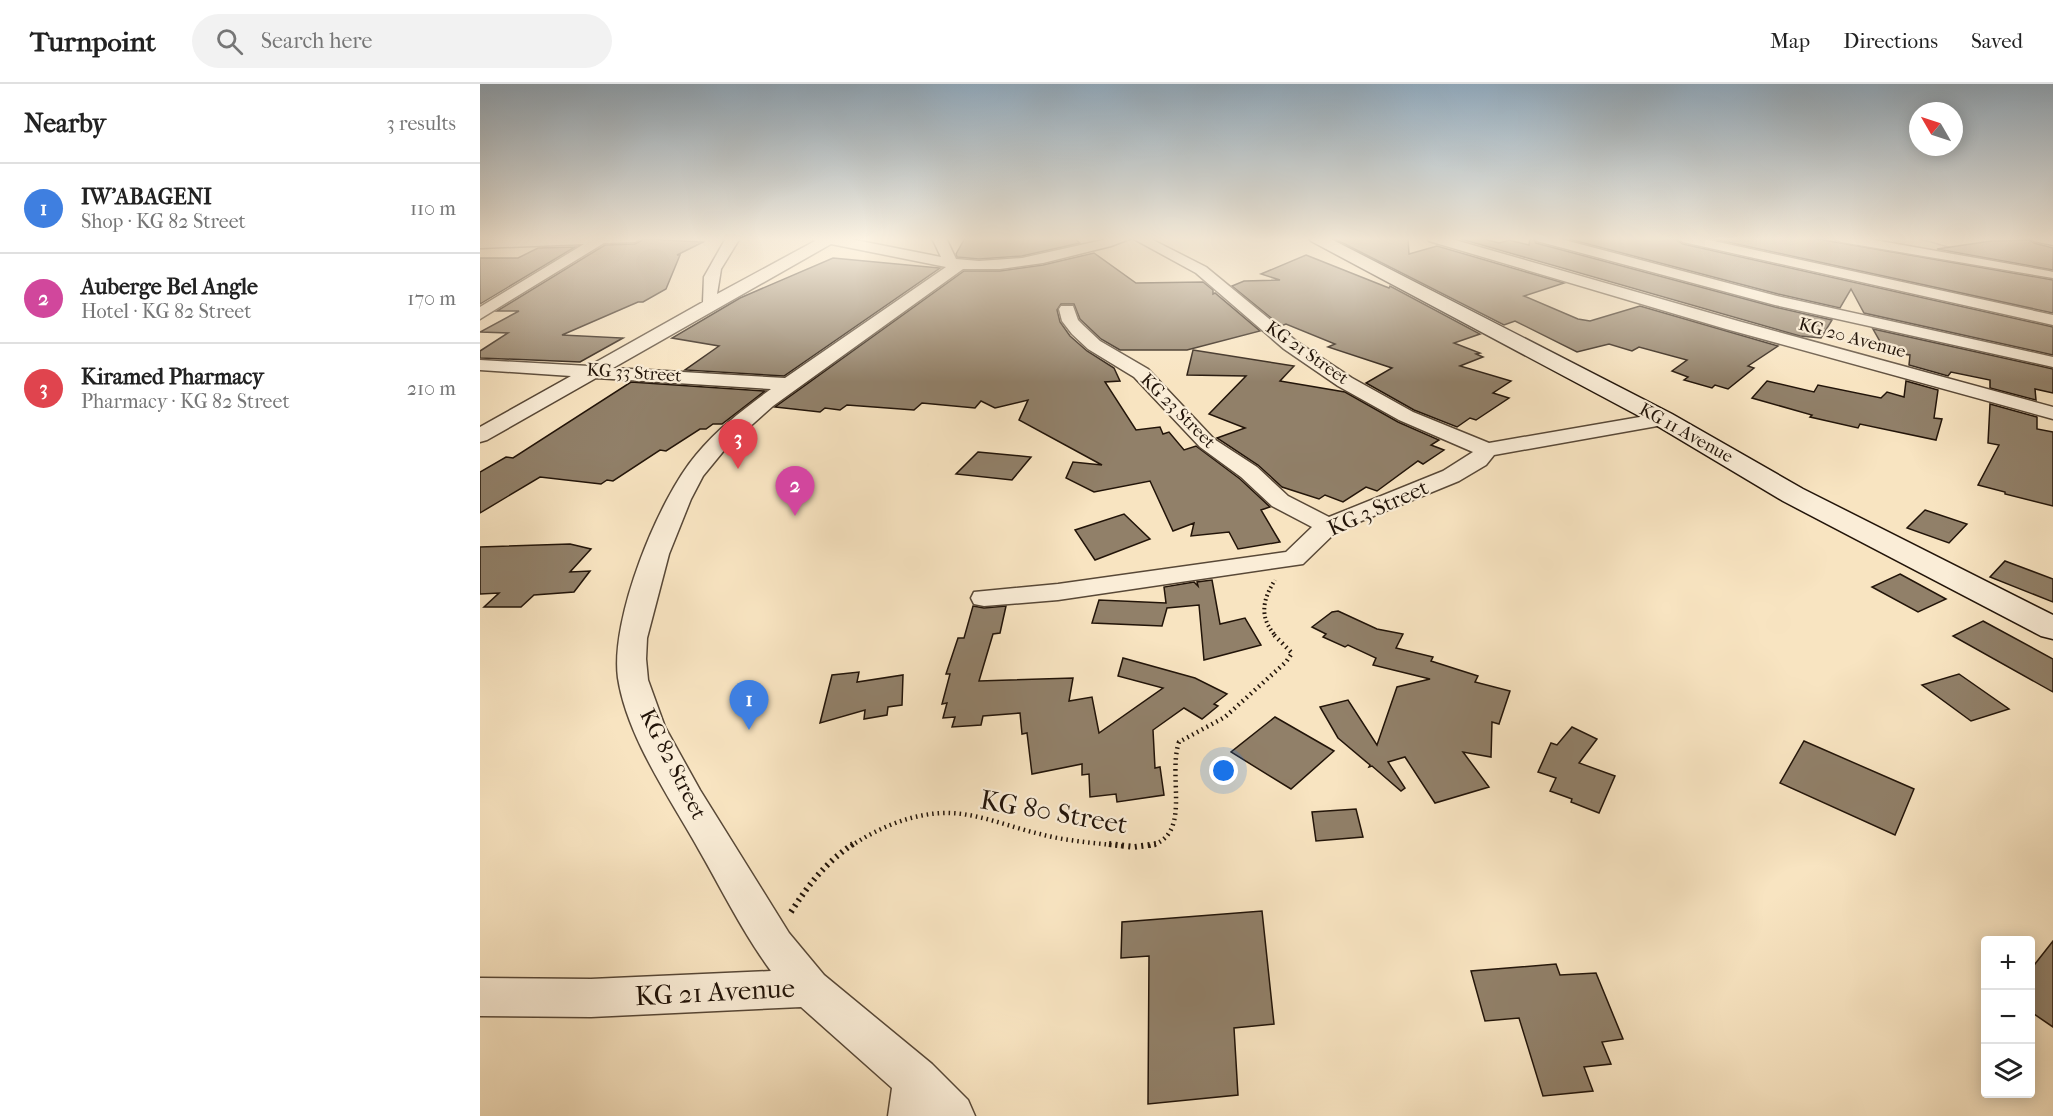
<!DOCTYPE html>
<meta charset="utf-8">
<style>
body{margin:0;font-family:"IM FELL French Canon",serif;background:#f2f2f2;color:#222}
.controls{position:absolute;right:18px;bottom:18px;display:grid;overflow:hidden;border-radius:6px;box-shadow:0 3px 15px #0003}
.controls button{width:54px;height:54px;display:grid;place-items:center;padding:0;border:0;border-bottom:2px solid #e0e0e0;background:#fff;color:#222;font:30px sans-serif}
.compass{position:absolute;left:1429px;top:18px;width:54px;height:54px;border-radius:50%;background:#fff;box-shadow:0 3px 15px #0003;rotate:309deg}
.you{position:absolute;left:744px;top:687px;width:21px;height:21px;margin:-15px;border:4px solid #fff;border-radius:50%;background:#1a73e8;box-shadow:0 0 0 9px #1a73e833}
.badge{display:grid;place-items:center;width:39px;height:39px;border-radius:50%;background:#8f2418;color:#fff;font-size:20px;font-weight:700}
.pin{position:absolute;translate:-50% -50px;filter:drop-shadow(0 2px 3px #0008)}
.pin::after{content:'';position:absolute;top:32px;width:21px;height:18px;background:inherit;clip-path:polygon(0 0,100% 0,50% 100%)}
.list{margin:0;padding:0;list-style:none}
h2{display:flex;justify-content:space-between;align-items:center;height:78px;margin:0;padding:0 24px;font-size:26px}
h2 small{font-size:20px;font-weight:400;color:#767676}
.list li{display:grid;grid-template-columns:39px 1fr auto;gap:18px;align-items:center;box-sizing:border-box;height:90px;padding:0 24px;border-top:2px solid #e0e0e0}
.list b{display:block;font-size:22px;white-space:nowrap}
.list p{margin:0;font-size:20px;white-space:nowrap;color:#767676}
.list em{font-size:20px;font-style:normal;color:#767676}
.icon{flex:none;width:33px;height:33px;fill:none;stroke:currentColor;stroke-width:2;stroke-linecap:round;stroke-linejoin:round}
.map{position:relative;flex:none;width:1573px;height:1032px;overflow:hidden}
header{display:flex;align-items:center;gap:36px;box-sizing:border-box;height:84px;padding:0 30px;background:#fff;border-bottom:2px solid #e0e0e0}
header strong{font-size:28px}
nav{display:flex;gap:33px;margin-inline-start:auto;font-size:21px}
.search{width:420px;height:54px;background:#f2f2f2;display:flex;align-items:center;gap:15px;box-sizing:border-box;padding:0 21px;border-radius:33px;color:#767676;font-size:22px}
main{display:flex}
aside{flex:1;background:#fff}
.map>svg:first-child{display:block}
</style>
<header>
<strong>Turnpoint</strong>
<div class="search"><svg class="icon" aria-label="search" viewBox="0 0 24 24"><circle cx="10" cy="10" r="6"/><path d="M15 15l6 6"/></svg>Search here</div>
<nav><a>Map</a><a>Directions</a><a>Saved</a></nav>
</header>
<main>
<aside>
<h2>Nearby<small>3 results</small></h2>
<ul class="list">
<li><span class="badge" style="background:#3f7fe0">1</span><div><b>IW'ABAGENI</b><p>Shop · KG 82 Street</p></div><em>110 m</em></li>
<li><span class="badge" style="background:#d1479c">2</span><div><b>Auberge Bel Angle</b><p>Hotel · KG 82 Street</p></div><em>170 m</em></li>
<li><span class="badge" style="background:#e0444e">3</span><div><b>Kiramed Pharmacy</b><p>Pharmacy · KG 82 Street</p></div><em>210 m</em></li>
</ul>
</aside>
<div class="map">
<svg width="1573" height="1032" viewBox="0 0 1573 1032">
<rect width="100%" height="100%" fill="#f8e4c1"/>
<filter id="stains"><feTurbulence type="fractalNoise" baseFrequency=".00333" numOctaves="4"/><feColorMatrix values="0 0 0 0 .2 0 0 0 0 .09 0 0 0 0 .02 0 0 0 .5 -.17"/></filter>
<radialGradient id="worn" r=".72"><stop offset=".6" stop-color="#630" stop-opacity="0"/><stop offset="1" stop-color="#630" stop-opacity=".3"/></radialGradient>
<polygon fill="#d4c1a2" stroke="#7b6a56" stroke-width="1.5" points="1366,154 1428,154 1448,157 1524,180"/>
<g fill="#918069" stroke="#221409" stroke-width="1.5">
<polygon points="485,154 594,154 600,159 542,172 499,175 477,173 476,170"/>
<polygon points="853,154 928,154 929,170 957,162 1084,199 1044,212 1098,235 1110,237 1160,222 1298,262 1268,282 1274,284 1248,305 1235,301 1232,304 1204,296 1208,293 1192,287 1207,276 1159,263 1152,267 1129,260 1097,268 1035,237 1024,241"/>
<polygon points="986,154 1000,154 1019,159 1029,156 1049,161 1050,154 1053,154 1056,159 1295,223 1352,236 1341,254 1320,252 981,155"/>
<polygon points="1085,154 1194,154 1203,160 1573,243 1573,271 1384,229 1371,205 1360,224 1298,210"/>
<polygon points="1229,154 1332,154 1573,196 1573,229"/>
<polygon points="164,155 223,158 197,171 200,171 186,205 163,218 158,218 82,251 143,254 100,278 0,274 0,267 28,249 0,248 39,227 17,227 125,161 155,160"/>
<polygon points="1550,156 1554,159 1573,164 1573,186 1457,165 1511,157"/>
<polygon points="95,163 0,220 0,174 38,174 58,164"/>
<polygon points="614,169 656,199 723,198 733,206 733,210 735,209 780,247 707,266 640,266 621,255 600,235 594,220 581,220 577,226 580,238 590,252 607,267 634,284 640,297 625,298 656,346 680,343 683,350 689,348 704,366 716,362 760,395 790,423 781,426 800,458 758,465 749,448 711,452 714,439 693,447 670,397 614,408 586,394 593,378 622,381 539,336 548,316 515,324 501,317 495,324 442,319 434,326 367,321 360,326 345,324 340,328 295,323 484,187 520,187 563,181"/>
<polygon points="826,171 909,204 910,202 1000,250 974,259 1000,269 996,270 1003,273 980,282 1031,297 1013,309 1029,314 996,336 990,334 977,343 934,326 886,299 912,284 848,263 855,260 806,240 801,242 752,202 764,197 800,196 781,190"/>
<polygon points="353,174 460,184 304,292 205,286 239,262 192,254 260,214"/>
<polygon points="1393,245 1573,285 1573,309 1555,305 1556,316 1510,304 1510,296 1471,288 1468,292 1429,281 1430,271 1406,268"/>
<polygon points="713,266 814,282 800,297 865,308 918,338 959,356 951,361 964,366 943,380 938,377 897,407 886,403 863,418 845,411 839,415 802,403 778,381 737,354 765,344 729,330 766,292 707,291"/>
<polygon points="1287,297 1334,308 1338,301 1401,314 1407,308 1424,313 1426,297 1458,306 1454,334 1462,335 1456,356 1380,340 1378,344 1330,333 1332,331 1272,314"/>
<polygon points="151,298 285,307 242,340 233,340 226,345 220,345 186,367 180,366 133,397 127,396 121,400 60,393 0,429 0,388 26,373 33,374"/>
<polygon points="1510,320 1557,333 1557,345 1573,348 1573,422 1525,410 1525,408 1498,401 1519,361 1508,359"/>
<polygon points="498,368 551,373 532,396 476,390"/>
<polygon points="1445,426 1487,440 1469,459 1427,444"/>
<polygon points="644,430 670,455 615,476 595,446"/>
<polygon points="90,460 111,465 90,488 110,487 94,508 54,511 41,523 4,523 19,509 0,510 0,463"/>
<polygon points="1525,477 1573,495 1573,518 1510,493"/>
<polygon points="1420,490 1466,515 1438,528 1392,503"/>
<polygon points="732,496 740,540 765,534 781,561 724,576 719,521 687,524 682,542 612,539 619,516 686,519 684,503 714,498 718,502 717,498"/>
<polygon points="493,522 504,524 526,522 520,549 513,550 499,597 593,594 589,617 612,613 619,649 683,604 638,592 643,574 715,594 747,610 734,620 738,622 722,635 704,624 673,646 675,684 680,683 684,711 637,718 636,710 610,713 609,690 602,691 602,680 552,690 547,649 542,650 540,629 503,632 501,641 472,643 475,633 463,634 467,619 462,620 470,590 466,590 478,554 484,554"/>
<polygon points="858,527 897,545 923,550 916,564 953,573 951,577 998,592 995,598 1030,607 1019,640 1012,638 1011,673 983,668 1009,703 955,719 925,673 908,678 925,704 921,707 892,682 889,683 890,681 858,654 840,623 868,616 897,661 917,603 950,595 893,581 896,574 868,561 865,563 843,553 846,550 832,543 852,528"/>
<polygon points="1503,537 1573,575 1573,608 1473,552"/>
<polygon points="379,588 377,598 423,591 422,621 408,623 407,631 384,635 385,626 340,639 352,591"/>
<polygon points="1479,590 1529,625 1491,637 1442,601"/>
<polygon points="795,633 854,667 811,705 751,668"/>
<polygon points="1092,643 1117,655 1099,679 1135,692 1119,729 1091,718 1092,715 1070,707 1076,694 1058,688 1071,659 1077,661"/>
<polygon points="1324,657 1434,705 1415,751 1300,699"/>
<polygon points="876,725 883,753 836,757 832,728"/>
<polygon points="782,827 794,940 754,944 758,1011 668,1020 669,872 641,874 642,838"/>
<polygon points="1573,857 1573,943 1551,928 1551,885"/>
<polygon points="1076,880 1080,891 1116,889 1143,955 1122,958 1131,980 1104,983 1113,1007 1063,1012 1039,934 1005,937 991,887"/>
</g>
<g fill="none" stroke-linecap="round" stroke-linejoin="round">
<g stroke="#584837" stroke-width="3">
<g id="minor">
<polygon points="55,154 162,154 155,158 124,159 0,235 0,223 104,160 0,164 0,156"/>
<path d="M246,154h14l-19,31 -4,25 98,-53 -3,-3h33l96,19 -9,-19h14l10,21 23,2 43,-3 90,-20h37l57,29 90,74 56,37 61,34 76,31 174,-30 7,2 3,4 -3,4 -7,2 -169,30 -8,10 -27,16 -122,50 -34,33 -245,36 -74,6 -10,-2 -3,-6 3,-6 84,-8 228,-32 26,-25 -40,-21 -31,-29 -41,-30 -66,-70 -46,-28 -16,-15 -10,-13 -3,-12 2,-3h12l5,14 6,6 16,15 48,28 66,70 43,28 31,29 41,21 114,-46 30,-19 -74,-32 -61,-34 -54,-37 -88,-76 -64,-35 -21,8 -68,17 -43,6h-37l-190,137 -47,42 -23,28 -12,23 -22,55 -22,84 -1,21 2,21 17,47 35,63 89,143 35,42 108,89 36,36 7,16h-87l4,-28 -91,-81 -210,10 -111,-1v-38l111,1 180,-8c-28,-38 -49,-81 -72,-121 -29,-52 -72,-113 -81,-172 -8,-59 40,-178 78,-223 21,-26 49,-47 75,-66l-175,-11 -109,62 -7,2v-15l91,-51 -91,-6v-10l109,6 114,-64 1,-25zM351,160l115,23 -161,111 -172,-10z"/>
<polygon points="947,154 968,154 1258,237 1573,323 1573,335 1246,245 949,157"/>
<polygon points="1055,154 1077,154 1297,212 1573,273 1573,283 1295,221 1057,157"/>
<polygon points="1196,154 1220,154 1573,231 1573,241 1203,158"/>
<polygon points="1354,154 1383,154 1569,187 1573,188 1573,194 1361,158"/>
<polygon points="1552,154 1573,154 1573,161 1554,157"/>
</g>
</g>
<g stroke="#221409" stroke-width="3">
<polygon id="secondary" points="829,154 849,154 1192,330 1323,405 1573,531 1573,555 1561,552 1303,417 1174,340 831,157"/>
</g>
<path stroke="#221409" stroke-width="4" stroke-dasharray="1.5 3" stroke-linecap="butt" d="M794,550c-15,-18 -11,-35 1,-54"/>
<g stroke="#221409" stroke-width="4.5" stroke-dasharray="1.5 4" stroke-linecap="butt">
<path d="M371,762c28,-19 65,-34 99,-33 30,1 60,14 90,21 26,7 54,9 82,12"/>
<path d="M669,762c44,-10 18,-69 30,-104l46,-25 61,-55 6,-9 -20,-20"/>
</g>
<g stroke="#221409" stroke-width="6" stroke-dasharray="2 4.5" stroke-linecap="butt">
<polyline points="629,760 654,763 676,760"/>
<path d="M311,828c18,-28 34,-49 62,-68"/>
</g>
<use href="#minor" fill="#faedd7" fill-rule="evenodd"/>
<use href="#secondary" fill="#faedd7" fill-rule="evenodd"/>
</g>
<linearGradient id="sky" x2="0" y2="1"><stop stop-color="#91abbf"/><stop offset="0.52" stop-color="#fcf3e3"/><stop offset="1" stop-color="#fcf3e3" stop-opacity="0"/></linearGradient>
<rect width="1573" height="298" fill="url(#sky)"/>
<g text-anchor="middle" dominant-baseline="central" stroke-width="4.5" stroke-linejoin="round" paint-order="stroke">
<g font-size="18" fill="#221409" stroke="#faedd7">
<text transform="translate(1372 254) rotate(15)">KG 20 Avenue</text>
<text transform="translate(827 269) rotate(35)">KG 21 Street</text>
<text transform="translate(154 289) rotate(4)">KG 33 Street</text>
<text transform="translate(698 327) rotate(45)">KG 23 Street</text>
<text transform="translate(1206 349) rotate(29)">KG 11 Avenue</text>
</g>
<g font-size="22" fill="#221409" stroke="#faedd7">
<text transform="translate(898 424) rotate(-24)">KG 3 Street</text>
<text transform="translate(193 680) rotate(63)">KG 82 Street</text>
</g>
<g font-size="27" fill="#221409" stroke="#faedd7">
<text transform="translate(574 728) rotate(10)">KG 80 Street</text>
<text transform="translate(235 908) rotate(-3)">KG 21 Avenue</text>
</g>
</g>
<rect width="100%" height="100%" filter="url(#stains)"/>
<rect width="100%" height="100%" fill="url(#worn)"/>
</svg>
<div class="controls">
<button>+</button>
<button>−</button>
<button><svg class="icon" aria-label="layers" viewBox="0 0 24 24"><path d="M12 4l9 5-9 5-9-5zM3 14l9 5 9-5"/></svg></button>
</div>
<svg class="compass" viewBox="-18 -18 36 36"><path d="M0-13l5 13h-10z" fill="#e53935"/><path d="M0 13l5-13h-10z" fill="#767676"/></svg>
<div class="you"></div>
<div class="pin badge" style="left:269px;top:646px;background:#3f7fe0">1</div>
<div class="pin badge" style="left:315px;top:432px;background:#d1479c">2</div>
<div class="pin badge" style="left:258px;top:385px;background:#e0444e">3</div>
</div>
</main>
